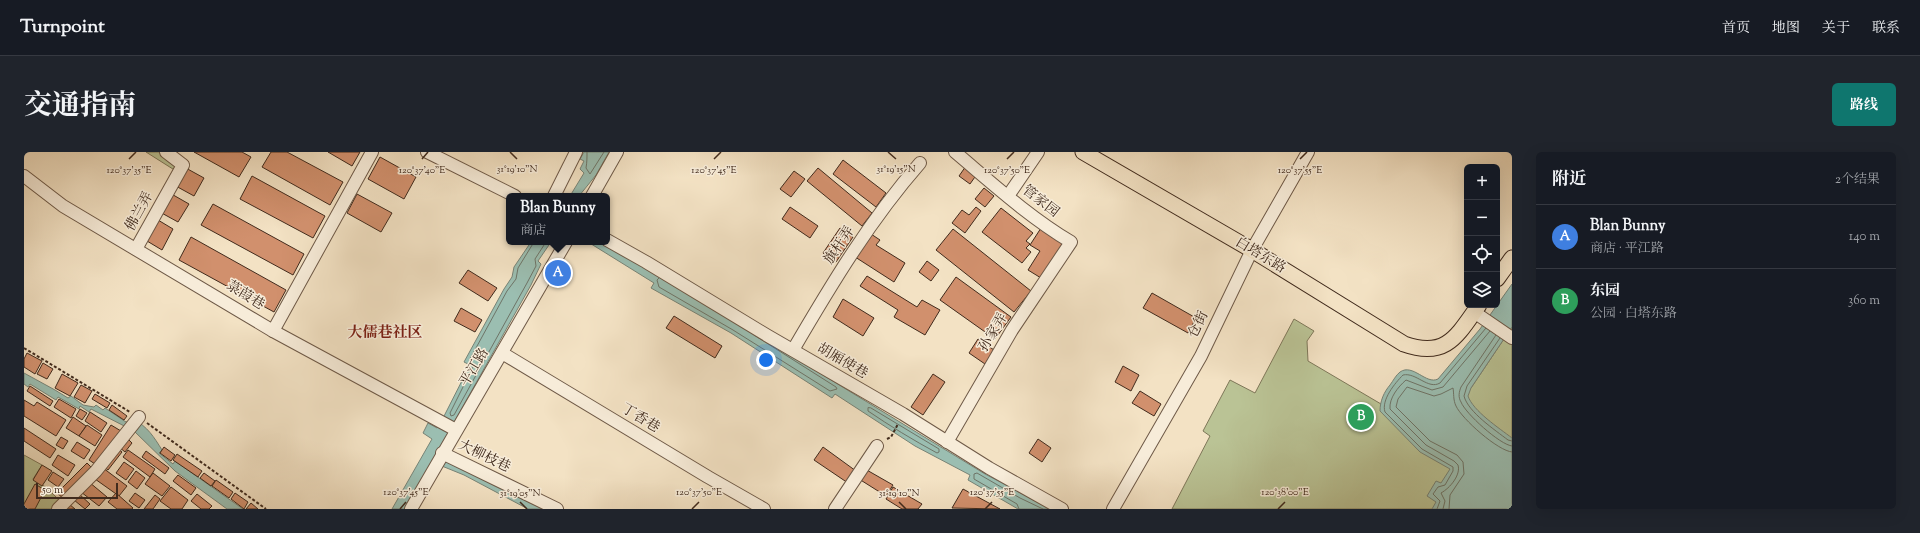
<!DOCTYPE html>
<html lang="zh">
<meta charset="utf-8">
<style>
body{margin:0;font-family:"Sorts Mill Goudy","Noto Serif SC",serif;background:#20242c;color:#f1f3f6}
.controls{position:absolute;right:12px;top:12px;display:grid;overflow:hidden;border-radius:6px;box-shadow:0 4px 16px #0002}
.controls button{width:36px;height:36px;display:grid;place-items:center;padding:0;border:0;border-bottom:1px solid #363941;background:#171b24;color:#f1f3f6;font:20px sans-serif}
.scale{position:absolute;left:12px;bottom:10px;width:82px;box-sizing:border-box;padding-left:4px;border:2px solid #412b1d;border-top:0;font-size:11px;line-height:14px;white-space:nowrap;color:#412b1d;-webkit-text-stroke:3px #f7ecd9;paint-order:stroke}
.you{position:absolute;left:742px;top:208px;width:14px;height:14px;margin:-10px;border:3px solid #fff;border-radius:50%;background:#1a73e8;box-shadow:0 0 0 6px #1a73e833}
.badge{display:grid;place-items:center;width:26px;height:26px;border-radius:50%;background:#0f766e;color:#fff;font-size:13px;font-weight:700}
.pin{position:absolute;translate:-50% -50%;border:2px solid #fff;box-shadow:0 1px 4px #0006}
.popup{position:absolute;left:482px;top:41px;width:104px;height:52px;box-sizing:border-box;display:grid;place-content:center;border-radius:6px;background:#171b24;filter:drop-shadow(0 1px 3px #0005);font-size:13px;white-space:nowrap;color:#9ea1a6}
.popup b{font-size:15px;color:#f1f3f6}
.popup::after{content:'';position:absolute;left:50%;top:100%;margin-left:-8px;border:8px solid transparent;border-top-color:#171b24}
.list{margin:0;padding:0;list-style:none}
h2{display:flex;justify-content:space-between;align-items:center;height:52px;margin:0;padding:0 16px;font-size:17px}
h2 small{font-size:13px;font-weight:400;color:#9ea1a6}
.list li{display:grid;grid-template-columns:26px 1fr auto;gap:12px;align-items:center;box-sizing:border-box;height:64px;padding:0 16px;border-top:1px solid #363941}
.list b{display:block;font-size:15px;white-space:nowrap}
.list p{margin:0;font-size:13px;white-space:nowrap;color:#9ea1a6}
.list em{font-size:13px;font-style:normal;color:#9ea1a6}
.icon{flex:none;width:22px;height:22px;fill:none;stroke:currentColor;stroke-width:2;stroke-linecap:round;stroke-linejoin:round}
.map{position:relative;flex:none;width:1488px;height:357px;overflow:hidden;border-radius:6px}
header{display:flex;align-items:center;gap:24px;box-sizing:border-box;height:56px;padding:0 20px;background:#171b24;border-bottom:1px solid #363941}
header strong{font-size:19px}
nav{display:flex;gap:22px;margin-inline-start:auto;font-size:14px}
.intro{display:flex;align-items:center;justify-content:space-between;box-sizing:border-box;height:96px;padding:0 24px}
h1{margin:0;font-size:28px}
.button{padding:10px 18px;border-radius:6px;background:#0f766e;color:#fff;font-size:14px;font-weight:700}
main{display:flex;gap:24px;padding:0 24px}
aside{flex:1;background:#171b24;border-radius:6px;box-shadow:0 4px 16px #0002}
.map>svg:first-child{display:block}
</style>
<header>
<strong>Turnpoint</strong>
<nav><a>首页</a><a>地图</a><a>关于</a><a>联系</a></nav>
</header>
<div class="intro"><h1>交通指南</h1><a class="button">路线</a></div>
<main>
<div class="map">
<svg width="1488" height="357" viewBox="0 0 1488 357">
<rect width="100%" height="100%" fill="#f3e2c4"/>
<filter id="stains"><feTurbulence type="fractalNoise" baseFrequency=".005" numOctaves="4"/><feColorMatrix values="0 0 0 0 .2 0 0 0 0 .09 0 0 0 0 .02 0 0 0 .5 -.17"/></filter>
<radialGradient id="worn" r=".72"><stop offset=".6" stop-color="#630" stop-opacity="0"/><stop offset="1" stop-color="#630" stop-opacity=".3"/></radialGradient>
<g fill="#bac395" stroke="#7e7759">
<polygon points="122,0 153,0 158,10 152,19"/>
<polygon points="1270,167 1290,179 1283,189 1284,209 1357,252 1447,236 1488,175 1488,357 1148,357 1186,284 1179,279 1206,228 1231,241"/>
<polygon points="0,303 18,313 9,327 23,336 37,350 28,357 0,357"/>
</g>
<g fill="#9bbeb1" stroke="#778376">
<polygon points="560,0 585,0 572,23 555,44 546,44 560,21 556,17 560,9 556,7"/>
<polygon points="507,90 527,90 514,109 517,112 507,133 411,304 523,357 504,357 440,323 408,310 382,357 368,357 408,287 399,281 404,271 413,276 416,272 446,213 440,210 480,137 488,125 490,115"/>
<polygon points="564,90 581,90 961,322 1027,357 994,357 944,328 946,323 891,294 811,242 808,246 707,181 627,136 630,131"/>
<path d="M1488,132v43l-41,61 -3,8c5,15 31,32 44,42v71h-80l4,-7 -9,-6 9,-15 5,2 9,-14 -30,-17 -40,-41c0,-10 4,-19 10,-26 3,-4 6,-10 10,-13 13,-9 26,13 38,7l42,-50z"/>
<path d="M0,221l31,17 13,8 3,-2 12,9 11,2 2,-2 7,5 2,-2 21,14 8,-2c13,6 20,17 28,30l-3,3 14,11 2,-3 68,48h-16l-52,-38 -41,-40 -43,-22 -2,3 -9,-6 -1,3 -21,-12 -2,3 -26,-16 -2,3 -4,-3z"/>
</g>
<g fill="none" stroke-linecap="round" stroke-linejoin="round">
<g stroke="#6e7467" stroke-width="1">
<path d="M563,0c0,6 0,10 -1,16l4,6 14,-22"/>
<polyline points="510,90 494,116 492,127 483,139 446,207 449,215 426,261 427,264 430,263 503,131 512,114 511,107 522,90"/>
<polyline points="635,126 633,128 635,135 709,178 806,239 813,237 812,235 730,183"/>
<path d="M1472,183l-35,52c-2,5 -3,10 0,15 4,11 39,43 51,44"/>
<path d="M1476,186l-33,48 -3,10c4,16 31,34 44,44l4,1"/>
<path d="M847,256l68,41v3l-2,1c-24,-13 -47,-27 -69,-42v-3z"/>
<polyline points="995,357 993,352 950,327 950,322 953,321 996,346 1019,357"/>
<path d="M1413,357l3,-8 -7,-7 5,-7 7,-2 8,-14v-4l-31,-18 -37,-37c-4,-12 10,-29 18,-37 13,-3 25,15 37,8l46,-55"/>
<path d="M1419,357l2,-8 -4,-8c9,-5 20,-18 17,-28l-4,-4 -28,-16 -36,-36c-1,-11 8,-22 16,-29l26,10 11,-3 47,-56"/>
<path d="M1425,357l1,-14 14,-21 -1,-12 -6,-7 -27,-14 -34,-34 2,-8 9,-12 27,9 7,-2 12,-6c1,5 0,12 3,18 6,13 42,45 56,46"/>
</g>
</g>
<g fill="#d1906d" stroke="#412b1d">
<polygon points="170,0 218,0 227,5 215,25"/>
<polygon points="247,0 263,0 319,30 306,53 238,15"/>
<polygon points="304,0 336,0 328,14"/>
<polygon points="356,5 392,25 380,47 344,27"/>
<polygon points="819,8 862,41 852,55 809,22"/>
<polygon points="942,14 953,22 946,32 935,24"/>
<polygon points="160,15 180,26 170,44 150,33"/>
<polygon points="794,16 848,61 838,74 783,29"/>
<polygon points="770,19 781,27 767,45 756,37"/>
<polygon points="228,24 301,64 289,86 216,47"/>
<polygon points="960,36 970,44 961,55 951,47"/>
<polygon points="144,40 165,52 154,70 134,59"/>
<polygon points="333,42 368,61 357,80 323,61"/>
<polygon points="189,52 280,102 269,123 177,73"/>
<polygon points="766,55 794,74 786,86 758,67"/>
<polygon points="952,55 957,59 941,81 928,71 938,58 945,63"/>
<polygon points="977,56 1009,81 1002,89 1006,92 1002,96 1007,100 998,111 958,80"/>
<polygon points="129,65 149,77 138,98 118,86"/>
<polygon points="816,76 829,85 812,110 799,101"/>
<polygon points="1017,76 1040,90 1017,126 1004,118 1016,99 1006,93"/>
<polygon points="929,77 1007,139 990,160 912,98"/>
<polygon points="844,80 856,88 852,93 881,111 870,130 828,103"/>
<polygon points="167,85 262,138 250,160 155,108"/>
<polygon points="903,109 915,118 907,129 895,120"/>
<polygon points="444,118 473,136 464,149 435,131"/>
<polygon points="843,124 893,155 898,148 916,158 901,183 870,165 874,158 836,134"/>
<polygon points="932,125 987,165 971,187 916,148"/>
<polygon points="1128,141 1172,166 1164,181 1119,156"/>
<polygon points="819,147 850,166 839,184 809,165"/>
<polygon points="437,156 458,168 451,180 430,169"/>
<polygon points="650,164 698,194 691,206 642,176"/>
<polygon points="954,187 970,198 961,212 945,201"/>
<polygon points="3,201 18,209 11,222 0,215 0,207"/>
<polygon points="19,211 29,217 23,227 13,222"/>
<polygon points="1099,214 1115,223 1107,239 1091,230"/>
<polygon points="38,222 54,231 46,244 31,236"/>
<polygon points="909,222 921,230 899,263 887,255"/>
<polygon points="57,233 68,239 61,251 50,245"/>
<polygon points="6,234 29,249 26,254 3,239"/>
<polygon points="1116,239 1137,252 1130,264 1108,251"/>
<polygon points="71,242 86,251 83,256 68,247"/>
<polygon points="35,247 52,257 47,266 30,255"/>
<polygon points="0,248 10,254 13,250 42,268 32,284 0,264"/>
<polygon points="88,253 103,264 100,268 85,258"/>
<polygon points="56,257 63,261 58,268 52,264"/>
<polygon points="66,260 83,271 77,280 61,269"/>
<polygon points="49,265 62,274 55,284 42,276"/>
<polygon points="63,273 78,283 71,294 55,284"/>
<polygon points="87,273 97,279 74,314 65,308"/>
<polygon points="0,276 32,297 26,306 0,289"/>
<polygon points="37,285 44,289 39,297 32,293"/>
<polygon points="103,286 108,291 101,300 95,295"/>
<polygon points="1014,287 1027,296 1018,310 1005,301"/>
<polygon points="53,290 66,298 60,307 47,299"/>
<polygon points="140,295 151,303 147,309 136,301"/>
<polygon points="799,295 832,319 824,331 790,308"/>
<polygon points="93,296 98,300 84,318 80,315"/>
<polygon points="104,298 131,317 126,325 99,305"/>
<polygon points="122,299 145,316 141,322 118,305"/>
<polygon points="153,302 178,319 174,325 149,308"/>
<polygon points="34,303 51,313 44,324 28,313"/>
<polygon points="100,310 110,317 102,328 92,321"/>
<polygon points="63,311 70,318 40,347 33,341"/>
<polygon points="18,313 28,319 18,334 9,328"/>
<polygon points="79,316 103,334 95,344 71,327"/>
<polygon points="841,317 869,333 862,344 835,327"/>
<polygon points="112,319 121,326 113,337 104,330"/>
<polygon points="29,320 40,327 34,335 24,328"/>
<polygon points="129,321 146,334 138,344 121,332"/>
<polygon points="180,321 191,329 187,334 176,326"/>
<polygon points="154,323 172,336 167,343 149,329"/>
<polygon points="192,328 209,340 205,346 188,334"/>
<polygon points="65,330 83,345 75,354 57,340"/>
<polygon points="11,332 21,338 11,357 0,357 0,352"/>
<polygon points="147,335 164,348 158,357 147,357 136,349"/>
<polygon points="869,335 898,352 894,357 878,357 862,347"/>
<polygon points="939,337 976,357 928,356"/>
<polygon points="92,341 109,356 108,357 93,357 84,350"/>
<polygon points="111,341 121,348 115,356 105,349"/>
<polygon points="211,341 224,350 220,357 207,347"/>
<polygon points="55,342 66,352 61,357 50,348"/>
<polygon points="173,342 188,354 185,357 177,357 167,349"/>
<polygon points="131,343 136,347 129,357 120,357"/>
<polygon points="227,351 234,357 222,357"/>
<polygon points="45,352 51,357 41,357"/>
</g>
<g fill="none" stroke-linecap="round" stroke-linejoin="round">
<g stroke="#6e5947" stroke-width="14">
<g id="minor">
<polyline points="403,0 491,44"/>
<polyline points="0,24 39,54 249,179 432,278"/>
<polyline points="530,44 552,0"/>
<polyline points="568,44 593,0"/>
<polyline points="984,44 1014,0"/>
<polyline points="583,88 622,110 744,184 879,262 965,316 1038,357"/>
<polyline points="112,97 159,13 142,0"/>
<polyline points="1450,160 1488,186"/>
<polyline points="249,179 348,0"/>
<path d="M769,198c38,-65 77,-130 127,-187"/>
<polyline points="478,201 684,325 740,357"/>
<path d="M923,290l65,-112 59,-88c-42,-25 -78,-58 -116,-90"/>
<polyline points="418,301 533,357"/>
<polyline points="34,357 72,319 115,265"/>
<polyline points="387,357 542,90"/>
<polyline points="811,357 853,294"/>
<polyline points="1089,357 1177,204 1228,98 1284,0"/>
</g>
</g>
<g stroke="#412b1d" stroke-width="17">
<g id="major">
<path d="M1059,0l169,98 152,94c42,15 53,-8 75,-39"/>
<polyline points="1473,127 1488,106"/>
</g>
</g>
<g stroke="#412b1d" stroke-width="2" stroke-dasharray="3 2" stroke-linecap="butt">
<polyline points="0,196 106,260"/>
<polyline points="123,271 242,357"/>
<polyline points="863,287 867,285 874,272"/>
</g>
<use href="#minor" stroke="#f7ecd9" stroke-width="12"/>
<use href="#major" stroke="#f3e2c4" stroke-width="15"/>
</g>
<path fill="none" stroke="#412b1d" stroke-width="1.5" d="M486,0l7,7M864,0l8,7M105,7l7,-7M398,7l6,-7M690,7l7,-7M983,7l7,-7M1276,7l7,-7M496,350l7,7M875,350l7,7M376,357l6,-7M668,357l7,-7M961,357l7,-7M1254,357l7,-7"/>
<g text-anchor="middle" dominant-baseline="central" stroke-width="3" stroke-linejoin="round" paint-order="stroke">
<g font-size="14" fill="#412b1d" stroke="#f7ecd9">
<text transform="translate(1016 50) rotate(38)">管家园</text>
<text transform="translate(116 60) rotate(-61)">佛兰弄</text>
<text transform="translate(816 94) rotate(-56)">旗杆弄</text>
<text transform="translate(1236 104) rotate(31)">白塔东路</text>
<text transform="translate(221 144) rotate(32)">菉葭巷</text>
<text transform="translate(1175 173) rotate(-64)">仓街</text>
<text transform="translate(970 181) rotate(-59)">孙家弄</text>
<text transform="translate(818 210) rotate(30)">胡厢使巷</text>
<text transform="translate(451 216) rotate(-59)">平江路</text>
<text transform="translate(616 267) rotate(31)">丁香巷</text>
<text transform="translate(460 305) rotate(26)">大柳枝巷</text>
</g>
<g font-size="15" font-weight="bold" fill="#7a1f14" stroke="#f7ecd9">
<text x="361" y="181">大儒巷社区</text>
</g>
</g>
<g font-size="10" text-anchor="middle" fill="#412b1d" stroke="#f7ecd9" stroke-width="3" stroke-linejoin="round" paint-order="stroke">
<text x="493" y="20">31°19'10"N</text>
<text x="872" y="20">31°19'15"N</text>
<text x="105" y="21">120°37'35"E</text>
<text x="398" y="21">120°37'40"E</text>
<text x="690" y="21">120°37'45"E</text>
<text x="983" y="21">120°37'50"E</text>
<text x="1276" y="21">120°37'55"E</text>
<text x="382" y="343">120°37'45"E</text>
<text x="675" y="343">120°37'50"E</text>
<text x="968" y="343">120°37'55"E</text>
<text x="1261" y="343">120°38'00"E</text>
<text x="496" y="344">31°19'05"N</text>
<text x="875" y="344">31°19'10"N</text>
</g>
<rect width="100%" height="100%" filter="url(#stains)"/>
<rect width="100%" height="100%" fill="url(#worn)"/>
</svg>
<div class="controls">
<button>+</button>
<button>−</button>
<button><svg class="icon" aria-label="locate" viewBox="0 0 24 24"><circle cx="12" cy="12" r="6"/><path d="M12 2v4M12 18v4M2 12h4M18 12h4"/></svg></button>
<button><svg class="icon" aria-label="layers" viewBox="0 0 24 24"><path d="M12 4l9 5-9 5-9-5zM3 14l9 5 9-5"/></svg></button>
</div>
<div class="scale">50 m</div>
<div class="you"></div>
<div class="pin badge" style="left:534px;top:121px;background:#3f7fe0">A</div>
<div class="popup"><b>Blan Bunny</b>商店</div>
<div class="pin badge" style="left:1337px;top:265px;background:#2e9e5b">B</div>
</div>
<aside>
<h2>附近<small>2个结果</small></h2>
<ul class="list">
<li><span class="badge" style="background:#3f7fe0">A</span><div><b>Blan Bunny</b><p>商店 · 平江路</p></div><em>140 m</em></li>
<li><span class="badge" style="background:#2e9e5b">B</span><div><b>东园</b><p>公园 · 白塔东路</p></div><em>360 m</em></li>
</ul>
</aside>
</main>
